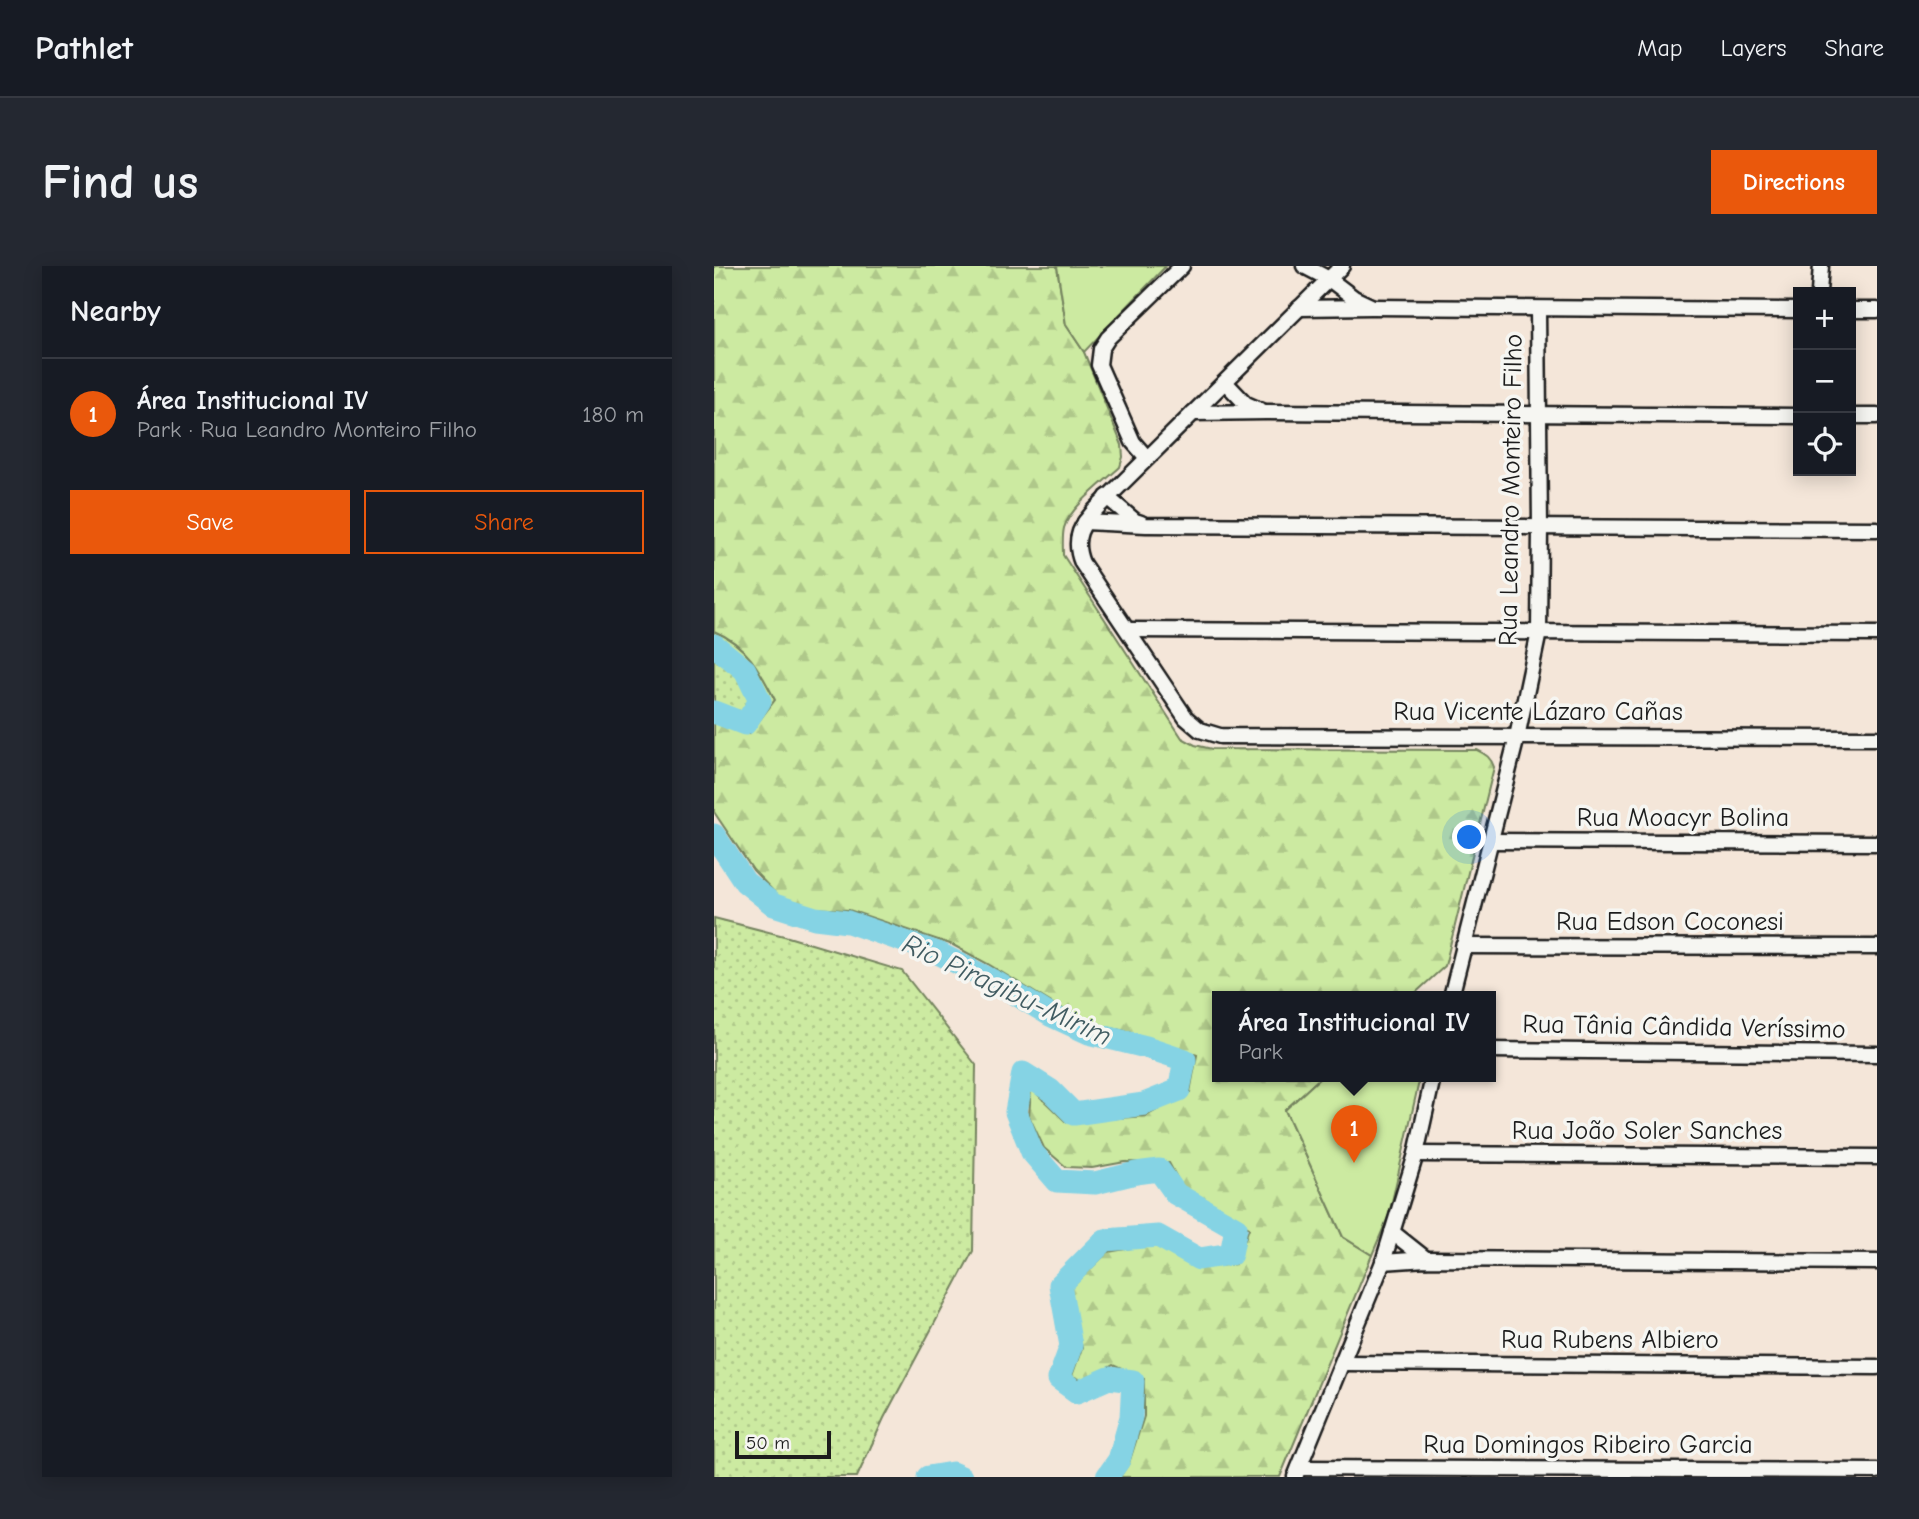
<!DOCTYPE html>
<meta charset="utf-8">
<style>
body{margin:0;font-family:"Comic Neue",sans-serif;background:#242831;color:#f1f3f6}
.controls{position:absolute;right:21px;top:21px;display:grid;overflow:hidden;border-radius:0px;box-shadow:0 4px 18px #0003}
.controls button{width:63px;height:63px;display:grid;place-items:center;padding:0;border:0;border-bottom:2px solid #363941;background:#171b24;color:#f1f3f6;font:35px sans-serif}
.scale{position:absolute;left:21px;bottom:18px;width:96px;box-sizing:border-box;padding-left:7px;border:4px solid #1c1c1c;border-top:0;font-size:19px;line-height:24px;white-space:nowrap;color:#1c1c1c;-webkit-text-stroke:5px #f6f6f2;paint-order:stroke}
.you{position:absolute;left:756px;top:572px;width:24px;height:24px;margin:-18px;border:5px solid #fff;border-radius:50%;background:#1a73e8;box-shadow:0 0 0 10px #1a73e833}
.badge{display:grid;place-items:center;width:46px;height:46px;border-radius:50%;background:#ea580c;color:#fff;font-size:23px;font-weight:700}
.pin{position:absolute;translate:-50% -58px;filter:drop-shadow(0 2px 4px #0008)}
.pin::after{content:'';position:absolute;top:37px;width:24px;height:21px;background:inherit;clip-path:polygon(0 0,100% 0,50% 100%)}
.popup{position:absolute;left:498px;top:725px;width:284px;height:91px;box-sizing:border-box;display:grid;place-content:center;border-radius:0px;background:#171b24;filter:drop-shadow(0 2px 5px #0005);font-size:23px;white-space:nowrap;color:#9ea1a6}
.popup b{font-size:26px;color:#f1f3f6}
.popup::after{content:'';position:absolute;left:50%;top:100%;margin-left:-14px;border:14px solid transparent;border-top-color:#171b24}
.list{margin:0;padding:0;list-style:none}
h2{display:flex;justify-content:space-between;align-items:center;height:91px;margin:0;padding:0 28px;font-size:30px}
h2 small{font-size:23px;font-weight:400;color:#9ea1a6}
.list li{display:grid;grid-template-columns:46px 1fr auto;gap:21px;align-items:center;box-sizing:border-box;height:112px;padding:0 28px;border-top:2px solid #363941}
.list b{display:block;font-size:26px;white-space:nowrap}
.list p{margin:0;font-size:23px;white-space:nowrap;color:#9ea1a6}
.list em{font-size:23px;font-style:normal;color:#9ea1a6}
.actions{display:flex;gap:14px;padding:21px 28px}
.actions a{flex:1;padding:16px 0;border:2px solid #ea580c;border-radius:0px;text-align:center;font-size:24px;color:#ea580c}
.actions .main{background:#ea580c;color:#fff}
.icon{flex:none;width:38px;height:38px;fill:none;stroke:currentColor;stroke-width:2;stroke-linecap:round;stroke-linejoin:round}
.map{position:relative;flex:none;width:1163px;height:1211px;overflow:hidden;border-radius:0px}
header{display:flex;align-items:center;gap:42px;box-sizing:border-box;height:98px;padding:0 35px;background:#171b24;border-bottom:2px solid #363941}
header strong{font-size:33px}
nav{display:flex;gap:38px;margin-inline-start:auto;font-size:24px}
.intro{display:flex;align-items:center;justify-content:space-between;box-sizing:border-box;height:168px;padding:0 42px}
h1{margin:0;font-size:49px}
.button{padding:18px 32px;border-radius:0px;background:#ea580c;color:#fff;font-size:24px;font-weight:700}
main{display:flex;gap:42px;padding:0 42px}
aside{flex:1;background:#171b24;border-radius:0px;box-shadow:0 4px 18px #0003}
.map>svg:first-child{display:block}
</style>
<header>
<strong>Pathlet</strong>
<nav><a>Map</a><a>Layers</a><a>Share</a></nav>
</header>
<div class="intro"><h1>Find us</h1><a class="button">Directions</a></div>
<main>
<aside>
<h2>Nearby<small></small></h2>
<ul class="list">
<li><span class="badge">1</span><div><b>Área Institucional IV</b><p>Park · Rua Leandro Monteiro Filho</p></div><em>180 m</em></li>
</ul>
<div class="actions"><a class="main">Save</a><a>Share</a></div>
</aside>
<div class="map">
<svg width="1163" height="1211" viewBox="0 0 1163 1211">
<defs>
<pattern id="grass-dots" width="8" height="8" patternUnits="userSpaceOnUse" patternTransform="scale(1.75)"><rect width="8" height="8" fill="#cceaa1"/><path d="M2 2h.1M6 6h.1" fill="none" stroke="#afc88a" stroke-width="1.8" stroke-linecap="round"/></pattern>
<pattern id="forest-firs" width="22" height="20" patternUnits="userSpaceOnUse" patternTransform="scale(1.75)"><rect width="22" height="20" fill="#cceaa1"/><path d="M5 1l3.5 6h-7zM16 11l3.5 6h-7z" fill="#afc88a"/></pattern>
</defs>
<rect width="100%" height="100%" fill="#f4e6d9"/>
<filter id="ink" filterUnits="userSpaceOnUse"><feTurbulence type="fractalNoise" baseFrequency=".0143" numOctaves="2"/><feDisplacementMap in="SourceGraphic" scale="14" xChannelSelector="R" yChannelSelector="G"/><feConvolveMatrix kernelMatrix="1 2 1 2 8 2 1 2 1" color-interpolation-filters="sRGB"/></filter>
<g filter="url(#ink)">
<g fill="url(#grass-dots)" stroke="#74835e" stroke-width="2">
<path d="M0,365c32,13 47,39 61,69l-26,35 -35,-14z"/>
<polygon points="0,652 74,671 188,705 262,799 259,985 170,1152 143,1211 0,1211"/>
</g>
<path fill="url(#forest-firs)" stroke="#74835e" stroke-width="2" d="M0,0h343l9,59 18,27 38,93 1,12 -3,10c-16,15 -50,40 -56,61 -2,9 -1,18 -1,27l119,183 13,7 17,4 265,1c9,4 14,8 17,17l-49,199 -34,31h-193v80h103l-36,33 58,127 29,18 -92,222h-160l9,-14 15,-47v-37l-31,-14 -29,16 -12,-5 10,-28 -13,-58 39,-38 47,-8 45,24 36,-4 13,-36 -67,-41 -13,-24 -44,-1 -33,6 -26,-1 -22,-19 -15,-32 2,-28 35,34 80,-6 44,-24 7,-37 -67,-23 -37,-8 -38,-19 -67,-41 -35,-19 -104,-35 -38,-2 -33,-12 -25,-26 -39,-58v-91l35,13 26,-34c-15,-30 -29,-56 -61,-69z"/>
<g fill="#cceaa1" stroke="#74835e" stroke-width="2">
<polygon points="343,0 452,0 370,86 352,59"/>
<polygon points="607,811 706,811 675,949 658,989 629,971 571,844"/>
</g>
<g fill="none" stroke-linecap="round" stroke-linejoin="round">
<g stroke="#85d3e4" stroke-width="23">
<polyline points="0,379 31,404 46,435 31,458 0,446"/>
<polyline points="0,569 31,616 60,639 101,652 134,656 224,687 285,718 336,749 375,767 432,781 471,794 465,824 430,838 360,848 336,824 309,807 302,846 318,886 343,915 381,917 422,907 445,904 462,928 522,962 517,988 485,993 444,970 391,974 346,1019 357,1080 345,1113 363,1126 395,1112 419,1115 417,1151 405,1194 393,1211"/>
<polyline points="214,1211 238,1207 247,1211"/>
</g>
<g stroke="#1c1c1c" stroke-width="19">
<g id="minor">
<polyline points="590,0 615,13 640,32 657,40"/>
<path d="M628,0l-243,240c-18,18 -27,32 -17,57l104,155 14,12 20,6 657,2"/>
<polyline points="1105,26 1107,0"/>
<polyline points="585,42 658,41 1084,44"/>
<polyline points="1137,44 1163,44"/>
<polyline points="511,116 532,138 548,145"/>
<polyline points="479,147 552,146 1084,150"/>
<polyline points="1137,150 1163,150"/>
<polyline points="433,192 419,176 385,99 387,83 394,72 468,0"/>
<polyline points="393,231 421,255 427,257"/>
<polyline points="371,256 432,259 1163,263"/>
<polyline points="414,364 1163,368"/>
<polyline points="776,575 1163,577"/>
<polyline points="749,680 1163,681"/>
<polyline points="737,731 803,471 825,366 826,261 824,43"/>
<polyline points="776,784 1163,788"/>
<polyline points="702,888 1163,891"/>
<polyline points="678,966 712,993"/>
<polyline points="669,996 712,993 1163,996"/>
<polyline points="629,1097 1163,1101"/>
<polyline points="585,1202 1163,1205"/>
<polyline points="581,1211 669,996 702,888 719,811"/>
</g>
</g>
<use href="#minor" stroke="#f6f6f2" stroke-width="14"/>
</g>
</g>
<g text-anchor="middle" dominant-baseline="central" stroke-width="7" stroke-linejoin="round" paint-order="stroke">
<g font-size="26" fill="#1c1c1c" stroke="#f6f6f2">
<text transform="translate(797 224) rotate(-89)">Rua Leandro Monteiro Filho</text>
<text x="824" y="446">Rua Vicente Lázaro Cañas</text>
<text x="969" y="552">Rua Moacyr Bolina</text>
<text x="956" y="656">Rua Edson Coconesi</text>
<text transform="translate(970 761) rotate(1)">Rua Tânia Cândida Veríssimo</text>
<text x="933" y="865">Rua João Soler Sanches</text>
<text x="896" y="1074">Rua Rubens Albiero</text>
<text x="874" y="1179">Rua Domingos Ribeiro Garcia</text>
</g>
<g font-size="28" font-style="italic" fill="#415c62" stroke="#f6f6f2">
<text transform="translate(293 724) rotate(25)">Rio Piragibu-Mirim</text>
</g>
</g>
</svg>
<div class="controls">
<button>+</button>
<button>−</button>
<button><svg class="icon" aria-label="locate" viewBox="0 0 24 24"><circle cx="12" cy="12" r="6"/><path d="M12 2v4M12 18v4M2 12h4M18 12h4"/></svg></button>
</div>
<div class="scale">50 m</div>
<div class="you"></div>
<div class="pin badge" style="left:640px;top:897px">1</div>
<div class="popup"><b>Área Institucional IV</b>Park</div>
</div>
</main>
